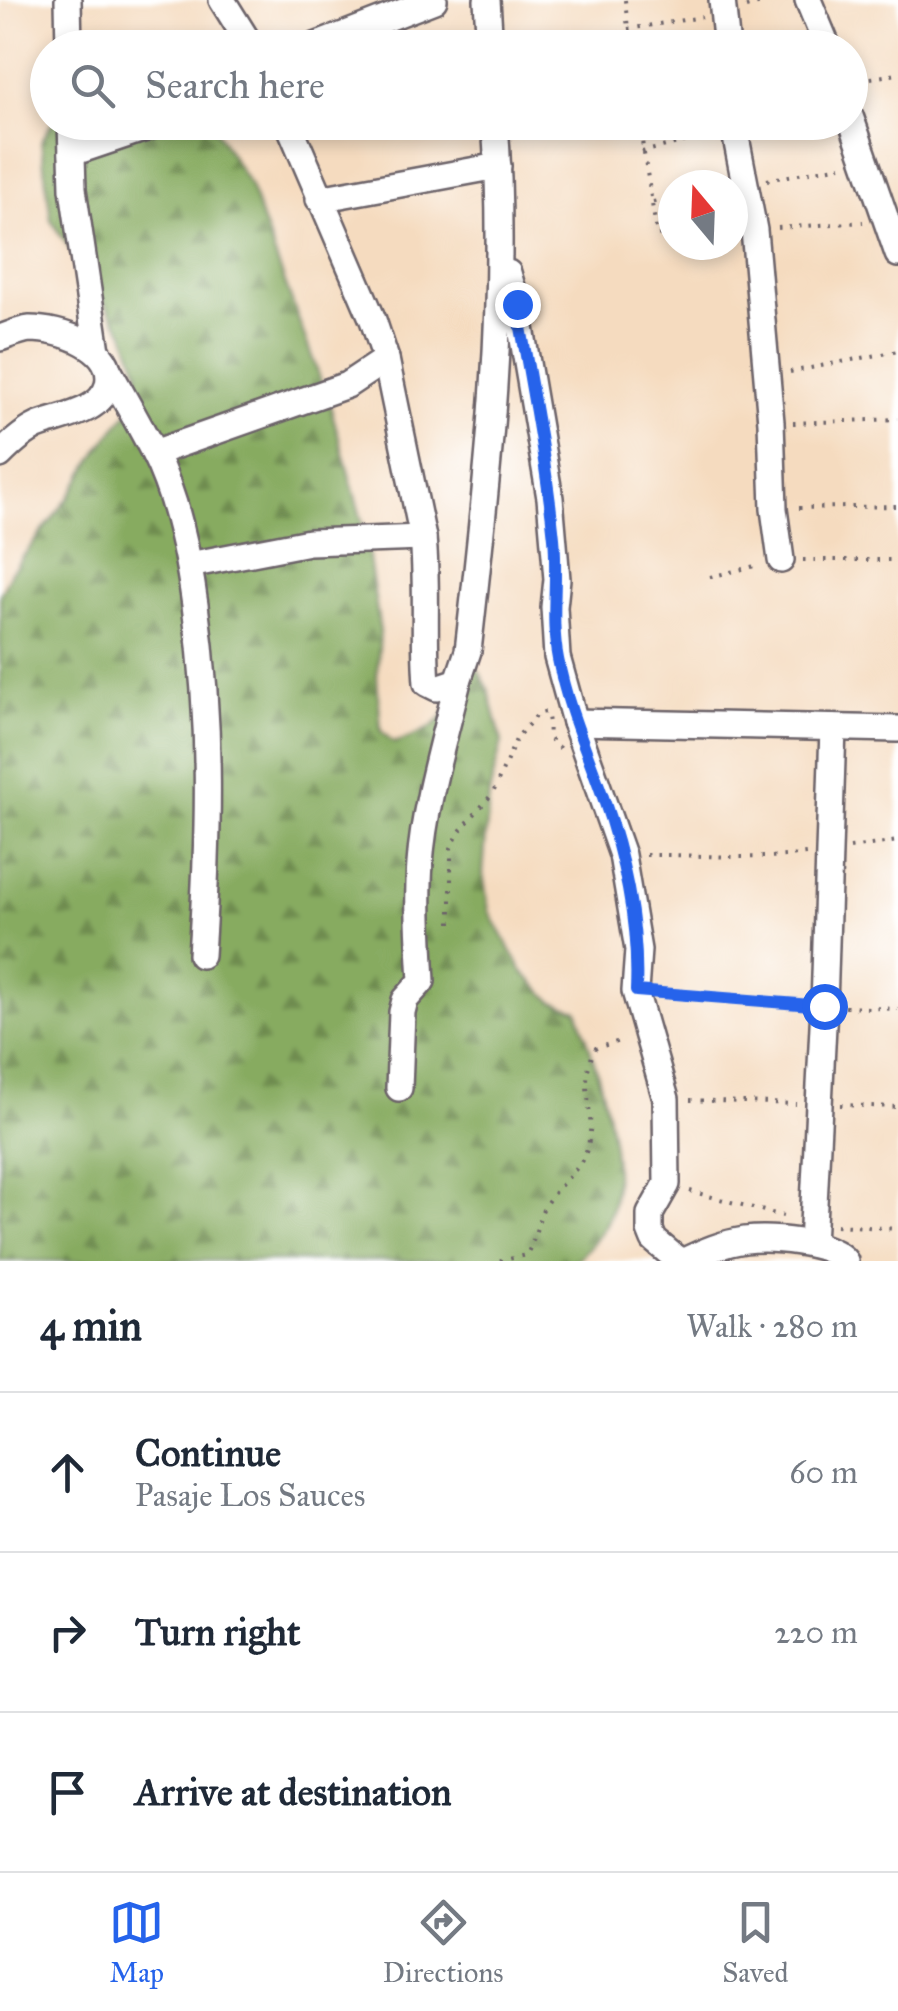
<!DOCTYPE html>
<meta charset="utf-8">
<style>
body{margin:0;font-family:"IM FELL Great Primer",serif;background:#f6f6f7;color:#1f2937}
.compass{position:absolute;left:658px;top:170px;width:90px;height:90px;border-radius:50%;background:#fff;box-shadow:0 5px 15px #0003;rotate:341deg}
.stop{position:absolute;width:30px;height:30px;margin:-22px;border:8px solid #2563eb;border-radius:50%;background:#fff}
.stop.end{background:#2563eb;border-color:#fff;box-shadow:0 2px 10px #0008}
.list{margin:0;padding:0;list-style:none}
h2{display:flex;justify-content:space-between;align-items:center;height:130px;margin:0;padding:0 40px;font-size:42px}
h2 small{font-size:32px;font-weight:400;color:#747a83}
.list li{display:grid;grid-template-columns:65px 1fr auto;gap:30px;align-items:center;box-sizing:border-box;height:160px;padding:0 40px;border-top:2px solid #e0e1e3}
.list b{display:block;font-size:38px;white-space:nowrap}
.list p{margin:0;font-size:32px;white-space:nowrap;color:#747a83}
.list em{font-size:32px;font-style:normal;color:#747a83}
.icon{flex:none;width:55px;height:55px;fill:none;stroke:currentColor;stroke-width:2;stroke-linecap:round;stroke-linejoin:round}
.map{position:relative;flex:none;width:898px;height:1261px;overflow:hidden}
.search{position:absolute;background:#fff;box-shadow:0 5px 15px #0003;left:30px;right:30px;top:30px;height:110px;display:flex;align-items:center;gap:25px;box-sizing:border-box;padding:0 35px;border-radius:55px;color:#747a83;font-size:38px}
.sheet{height:610px;background:#fff}
nav{display:flex;justify-content:space-around;align-items:center;box-sizing:border-box;height:140px;border-top:2px solid #e0e1e3;background:#fff;font-size:28px;color:#747a83}
nav a{display:grid;justify-items:center;gap:5px}
nav .on{color:#2563eb}
.map>svg:first-child{display:block}
</style>
<div class="map">
<svg width="898" height="1261" viewBox="0 0 898 1261">
<defs>
<pattern id="forest-firs" width="22" height="20" patternUnits="userSpaceOnUse" patternTransform="scale(2.5)"><rect width="22" height="20" fill="#87ab60"/><path d="M5 1l3.5 6h-7zM16 11l3.5 6h-7z" fill="#6e8b50"/></pattern>
</defs>
<rect width="100%" height="100%" fill="#fff"/>
<filter id="ink" filterUnits="userSpaceOnUse"><feTurbulence type="fractalNoise" baseFrequency=".01" numOctaves="2"/><feDisplacementMap in="SourceGraphic" scale="20" xChannelSelector="R" yChannelSelector="G"/><feConvolveMatrix kernelMatrix="1 2 1 2 8 2 1 2 1" color-interpolation-filters="sRGB"/></filter>
<filter id="wash" filterUnits="userSpaceOnUse"><feTurbulence type="fractalNoise" baseFrequency=".0048" numOctaves="4" result="noise"/><feDisplacementMap in="SourceGraphic" scale="40" xChannelSelector="R" yChannelSelector="G"/><feGaussianBlur stdDeviation="2.25" result="paint"/><feColorMatrix in="noise" values="0 0 0 0 0 0 0 0 0 0 0 0 0 0 0 0 0 1.4 0 .05"/><feComposite in="paint" operator="in"/></filter>
<g filter="url(#wash)">
<rect width="100%" height="100%" fill="#f5dbbf"/>
<path fill="url(#forest-firs)" stroke="#54664e" stroke-width="2.5" d="M52,123h159l38,61 82,225 34,123 15,100 -3,45 4,54 13,12c47,-16 57,-24 64,-75l18,-2 12,22 14,54 -13,52 -6,80 6,37 34,61 30,30 24,8c18,50 52,156 32,207 -6,17 -21,31 -33,44h-576v-666l11,-23 59,-76 29,-47 31,-40 9,-37 -14,-38 -74,-114 -10,-78z"/>
</g>
<g filter="url(#ink)">
<g fill="none" stroke-linecap="round" stroke-linejoin="round">
<g stroke="#6c6369" stroke-width="30">
<g id="street">
<polyline points="68,0 69,48"/>
<polyline points="222,0 252,48"/>
<polyline points="487,0 490,48"/>
<polyline points="722,0 727,48"/>
<polyline points="808,0 828,48"/>
<polyline points="310,48 434,0"/>
<polyline points="850,116 898,254"/>
<polyline points="71,122 73,189 97,351"/>
<path d="M288,122l85,198 13,39 37,179c5,48 0,96 4,145l10,5 21,-7 10,-30c20,-176 40,-351 27,-529"/>
<polyline points="733,122 754,230 771,422 774,509 781,560"/>
<polyline points="72,153 164,122"/>
<polyline points="319,199 498,166"/>
<polyline points="508,273 517,304 550,498 557,579 554,607 557,657 575,722 622,855 638,950 635,991 666,1099 667,1184 650,1214 650,1230 654,1240 679,1261"/>
<path d="M0,338c9,-3 20,-8 30,-9 29,0 87,17 78,56 -7,28 -50,32 -71,41 -13,6 -27,19 -37,29"/>
<path d="M109,371c15,27 30,53 44,80 24,47 35,103 42,154 17,121 14,230 6,350"/>
<polyline points="154,453 347,385 386,359"/>
<polyline points="189,565 309,542 423,538"/>
<polyline points="575,722 898,729"/>
<path d="M399,1088l3,-76 3,-12 17,-19c-2,-38 -5,-78 -2,-117 4,-58 24,-125 38,-183"/>
<polyline points="812,1244 824,1006 833,728"/>
<path d="M684,1261c19,-9 39,-18 61,-21 24,-3 84,1 100,21"/>
</g>
</g>
<g stroke="#6c6369" stroke-width="4" stroke-dasharray="2.5 8" stroke-linecap="butt">
<polyline points="625,0 630,48"/>
<polyline points="746,7 773,0"/>
<polyline points="628,29 702,17"/>
<polyline points="850,81 898,74"/>
<polyline points="639,122 657,235 673,233"/>
<polyline points="642,152 710,135"/>
<polyline points="767,180 841,166"/>
<polyline points="653,202 673,198"/>
<polyline points="778,228 863,222"/>
<polyline points="790,372 898,351"/>
<polyline points="793,423 898,419"/>
<polyline points="799,508 898,506"/>
<polyline points="803,560 898,560"/>
<polyline points="710,577 759,565"/>
<polyline points="850,848 898,841"/>
<path d="M646,855c54,-1 107,6 160,-1"/>
<path d="M451,923v-75l9,-17 33,-38 24,-56 22,-24 7,-1c8,16 -6,23 15,37"/>
<polyline points="660,993 800,1004"/>
<polyline points="845,1007 898,1009"/>
<polyline points="690,1100 796,1104"/>
<polyline points="840,1105 898,1107"/>
<polyline points="690,1191 783,1216"/>
<polyline points="836,1225 898,1229"/>
<path d="M500,1261l26,-6c11,-16 10,-35 20,-51 15,-24 39,-34 43,-64 6,-35 -12,-58 7,-92l27,-8"/>
</g>
<use href="#street" stroke="#fff" stroke-width="25"/>
</g>
</g>
<g fill="none" stroke-linecap="round" stroke-linejoin="round" filter="url(#ink)">
<path stroke="#2563eb" stroke-width="12" d="M517,304c13,77 29,155 37,234 4,40 -4,81 4,121 9,48 29,92 45,138 22,63 36,127 33,194l188,15"/>
</g>
</svg>
<svg class="compass" viewBox="-18 -18 36 36"><path d="M0-13l5 13h-10z" fill="#e53935"/><path d="M0 13l5-13h-10z" fill="#747a83"/></svg>
<div class="stop" style="left:824px;top:1006px"></div>
<div class="stop end" style="left:517px;top:304px"></div>
<div class="search"><svg class="icon" aria-label="search" viewBox="0 0 24 24"><circle cx="10" cy="10" r="6"/><path d="M15 15l6 6"/></svg>Search here</div>
</div>
<section class="sheet">
<h2>4 min<small>Walk · 280 m</small></h2>
<ul class="list">
<li><svg class="icon" aria-label="ahead" viewBox="0 0 24 24"><path d="M12 20V5M6 11l6-6 6 6"/></svg><div><b>Continue</b><p>Pasaje Los Sauces</p></div><em>60 m</em></li>
<li><svg class="icon" aria-label="right" viewBox="0 0 24 24"><path d="M7 20v-9h11M14 6l5 5-5 5"/></svg><div><b>Turn right</b></div><em>220 m</em></li>
<li><svg class="icon" aria-label="arrive" viewBox="0 0 24 24"><path d="M6 21V4h12l-3 4 3 4H6"/></svg><div><b>Arrive at destination</b></div></li>
</ul>
</section>
<nav>
<a class="on"><svg class="icon" aria-label="map" viewBox="0 0 24 24"><path d="M3 6l6-2 6 2 6-2v14l-6 2-6-2-6 2zM9 4v14M15 6v14"/></svg>Map</a>
<a><svg class="icon" aria-label="directions" viewBox="0 0 24 24"><path d="M12 3l9 9-9 9-9-9zM9 14v-3h6M13 9l2 2-2 2"/></svg>Directions</a>
<a><svg class="icon" aria-label="saved" viewBox="0 0 24 24"><path d="M7 4h10v16l-5-4-5 4z"/></svg>Saved</a>
</nav>
